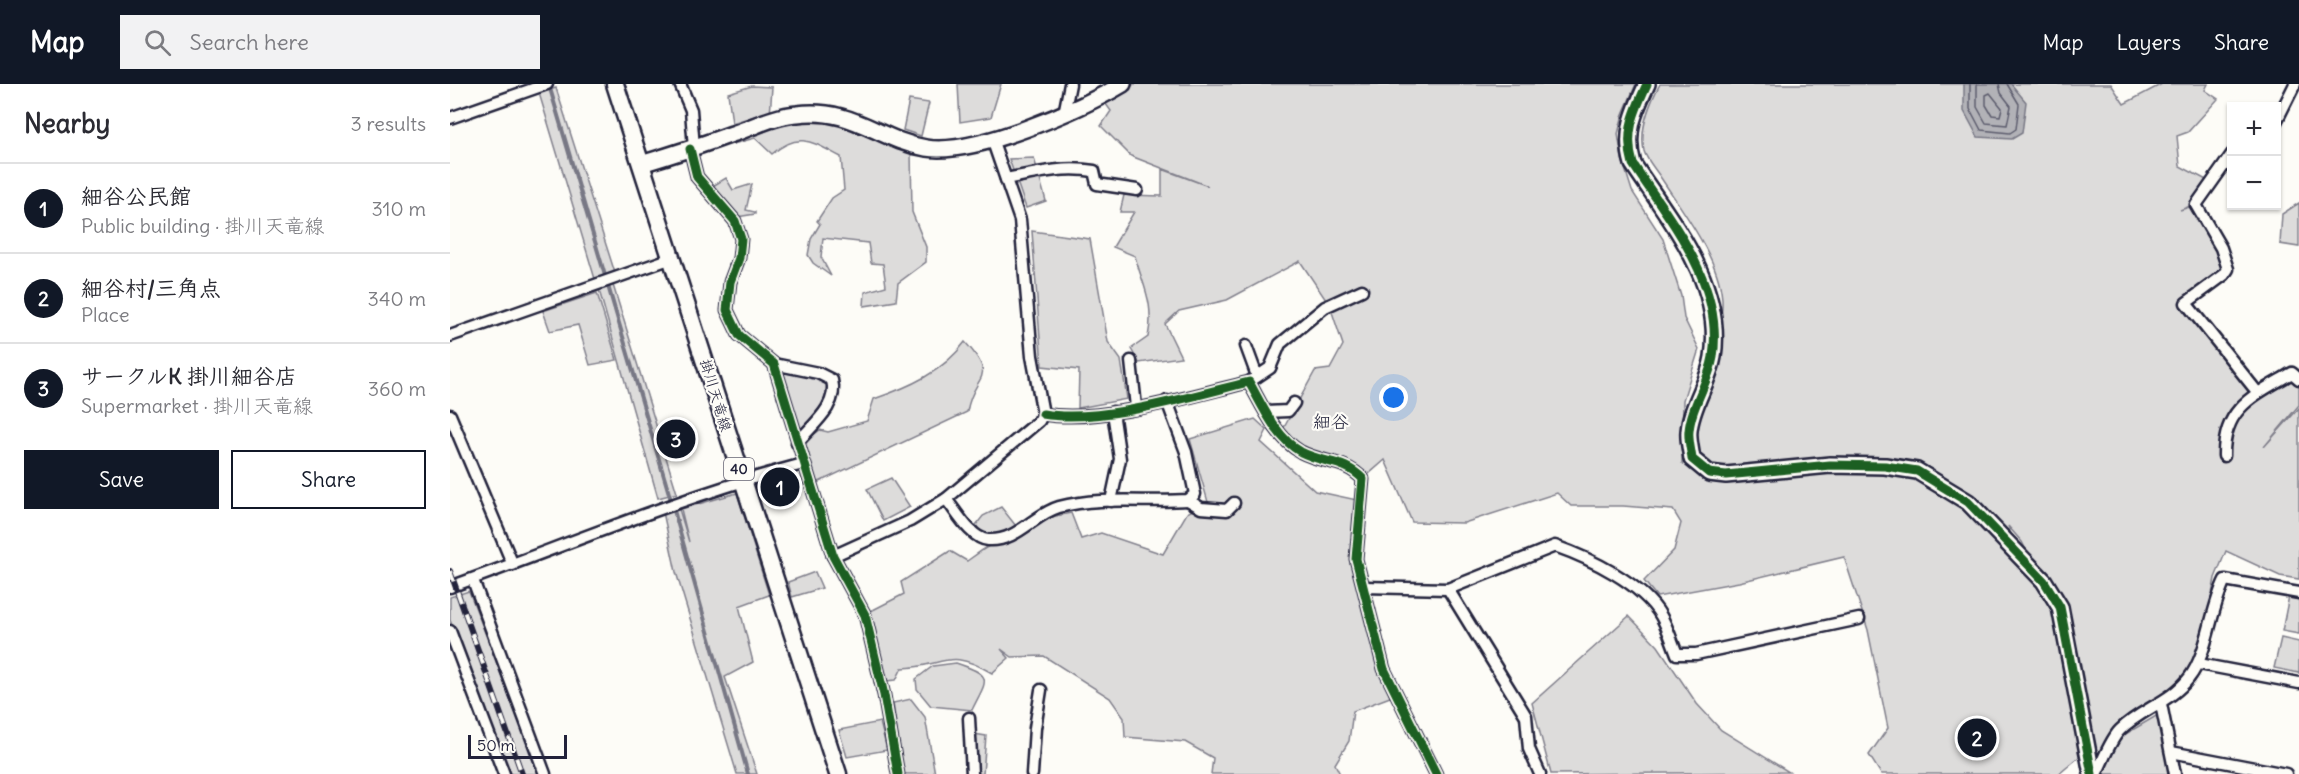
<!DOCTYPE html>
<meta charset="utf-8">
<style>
body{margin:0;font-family:Delius,"Klee One",sans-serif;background:#f2f2f3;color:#2b2b33}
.controls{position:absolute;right:18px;top:18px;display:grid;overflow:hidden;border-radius:0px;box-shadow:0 2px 4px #0004}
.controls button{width:54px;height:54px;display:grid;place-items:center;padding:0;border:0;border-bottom:2px solid #e1e1e2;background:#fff;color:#2b2b33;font:30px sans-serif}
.scale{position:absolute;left:18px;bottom:15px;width:99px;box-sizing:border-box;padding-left:6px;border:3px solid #22223b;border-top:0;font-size:16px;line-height:21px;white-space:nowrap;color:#22223b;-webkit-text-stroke:4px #fdfcf7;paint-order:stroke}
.you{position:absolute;left:944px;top:314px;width:21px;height:21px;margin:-15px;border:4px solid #fff;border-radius:50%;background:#1a73e8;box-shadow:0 0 0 9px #1a73e833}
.badge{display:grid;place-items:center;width:39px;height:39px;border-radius:50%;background:#111827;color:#fff;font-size:20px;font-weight:700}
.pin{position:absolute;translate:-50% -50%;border:3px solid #fff;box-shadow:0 2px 6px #0006}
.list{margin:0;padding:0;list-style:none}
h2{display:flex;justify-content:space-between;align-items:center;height:78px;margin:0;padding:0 24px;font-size:26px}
h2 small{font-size:20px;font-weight:400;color:#7c7c81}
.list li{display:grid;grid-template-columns:39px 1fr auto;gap:18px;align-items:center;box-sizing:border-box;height:90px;padding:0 24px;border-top:2px solid #e1e1e2}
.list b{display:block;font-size:22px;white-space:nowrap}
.list p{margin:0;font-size:20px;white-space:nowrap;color:#7c7c81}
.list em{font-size:20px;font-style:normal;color:#7c7c81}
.actions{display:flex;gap:12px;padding:18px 24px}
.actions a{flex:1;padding:14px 0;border:2px solid #111827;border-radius:0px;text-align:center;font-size:21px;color:#111827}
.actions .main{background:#111827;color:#fff}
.icon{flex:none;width:33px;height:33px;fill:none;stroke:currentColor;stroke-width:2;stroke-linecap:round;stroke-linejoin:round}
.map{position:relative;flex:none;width:1849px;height:690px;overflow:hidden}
header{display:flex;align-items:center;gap:36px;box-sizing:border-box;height:84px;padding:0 30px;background:#111827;color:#fff}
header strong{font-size:28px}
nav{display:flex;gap:33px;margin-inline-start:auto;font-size:21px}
.search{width:420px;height:54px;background:#f2f2f3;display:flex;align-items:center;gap:15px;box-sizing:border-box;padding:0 21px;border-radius:0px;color:#7c7c81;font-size:22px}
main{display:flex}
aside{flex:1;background:#fff}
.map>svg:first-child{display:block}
</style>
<header>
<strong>Map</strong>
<div class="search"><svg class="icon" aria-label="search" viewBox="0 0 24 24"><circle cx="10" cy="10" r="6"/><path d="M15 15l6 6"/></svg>Search here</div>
<nav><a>Map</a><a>Layers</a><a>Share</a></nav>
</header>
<main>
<aside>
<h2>Nearby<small>3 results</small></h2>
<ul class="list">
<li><span class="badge">1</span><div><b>細谷公民館</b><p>Public building · 掛川天竜線</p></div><em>310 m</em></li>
<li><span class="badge">2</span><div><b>細谷村/三角点</b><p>Place</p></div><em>340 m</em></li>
<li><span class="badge">3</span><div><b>サークルK 掛川細谷店</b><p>Supermarket · 掛川天竜線</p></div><em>360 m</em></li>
</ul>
<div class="actions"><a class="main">Save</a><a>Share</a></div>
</aside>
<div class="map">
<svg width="1849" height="690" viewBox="0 0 1849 690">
<rect width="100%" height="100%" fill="#fdfcf7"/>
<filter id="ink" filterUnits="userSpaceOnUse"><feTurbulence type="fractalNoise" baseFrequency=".0167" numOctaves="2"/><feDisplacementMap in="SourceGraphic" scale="12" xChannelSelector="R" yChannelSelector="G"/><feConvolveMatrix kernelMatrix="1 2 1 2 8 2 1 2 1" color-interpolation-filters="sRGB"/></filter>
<g filter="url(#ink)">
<g fill="#dddcdb" stroke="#807f8b" stroke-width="1.5" fill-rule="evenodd">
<polygon points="508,0 551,0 541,33 510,38"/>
<path d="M684,0h502l-13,30 -5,20 4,25 10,32 31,48 18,57 3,22 15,31 -16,51 -1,63 37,14 -28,-29 22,-97 -1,-35 9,-1c9,-43 -37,-102 -60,-137 -5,-8 -15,-19 -17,-27 -5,-23 6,-48 16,-67h451l13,20 38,-20h46l-3,6 13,9 -30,33 -11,4 3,30 32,17 -19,22 -13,5 16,-5 33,62 -42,36 71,91 33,-16 8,7v20l-35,42 35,-39v171l-19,-3 -54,-25 -11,27 -16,86 -38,40 -21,10 -23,25 46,-27 12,62h-79l16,-32 -22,20 -15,-44 4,39 -20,17h-178l-12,-19 19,-27 -20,-98 -24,-73 -105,25 -82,15 -13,-16 30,-31 7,-27 -8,-13 -50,-4h-52l-14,-13 -93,30 -52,-1 -27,-62 -22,19 -56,-25 -26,-21 34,-62 15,-2 13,-24 -13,-39 -30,-45 -73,39 -48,11 -14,13 16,33 -42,6 -8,-14 17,-12c7,-34 -5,-50 -13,-81l-22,-9 21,-35h-14l4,-17 38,1v-27l46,17 -77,-30 -30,-30 10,-15 -8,-11zM1558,442l14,16 42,84 6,36 -23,-63 -29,-47z"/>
<polygon points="302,2 322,3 320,32 305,32 282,39 278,9"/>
<polygon points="106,4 165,189 145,195 89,9"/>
<polygon points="459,16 479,19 471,52 453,46"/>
<path d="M339,33l45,1 77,32 1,62 14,35v15l-28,21 -2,18 -32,5 1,-14 21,-6 -3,-22 -12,-1 -3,-20 -45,-5 -2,19 10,19 -18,-13 -5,-8 3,-16 9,-15 -3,-3 15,-23 12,-8 -3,-33c-27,-14 -41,-27 -69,-3l-17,-16 -22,6v-3z"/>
<polygon points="584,74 596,117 576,124 559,75"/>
<polygon points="276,94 283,106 302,100 296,126 305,128 305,130 287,133 261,103"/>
<polygon points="1849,119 1849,163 1830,160 1832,130"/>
<polygon points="582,147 640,155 658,258 671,276 677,315 628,324 629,286 592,282"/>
<polygon points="163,201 227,409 208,414 149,206"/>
<polygon points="147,209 167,276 140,281 128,241 100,247 93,227"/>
<path d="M515,258c35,39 8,31 2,70l-152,72 -14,-40 19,-14 8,2 39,-11 7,-22c35,-12 69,-27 91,-57z"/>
<polygon points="328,288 374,294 380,306 374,328 347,353"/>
<path d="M805,335l12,11 -6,12 54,49 42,9 -3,57 36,140 -37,14 -4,30 -14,23 5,10h-129l2,-16 -28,-16 -60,-5 -1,-19 -14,-20 -66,-42 -32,1 -11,-8 8,9 -17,15c-44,-26 -46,-7 -90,-5l-6,12 -10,1 -17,-69 35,-18 -3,-12 49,-31 17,10c31,-23 65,-42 104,-48l10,26 20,-6 62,21 24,-41 21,-11 -18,-63z"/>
<polygon points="441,394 460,423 433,437 417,405"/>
<polygon points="287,409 319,511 289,522 303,578 275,593 307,690 287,690 226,488 213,428 229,425 239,458 231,425"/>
<polygon points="551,423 566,442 536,457 526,441 533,432"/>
<polygon points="365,488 372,504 342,513 338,498"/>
<polygon points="19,507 89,690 59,690 0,536 0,513"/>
<polygon points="1839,512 1849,514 1849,550 1832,547"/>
<polygon points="1179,532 1208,562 1247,620 1271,646 1339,688 1101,690 1082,619"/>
<polygon points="1831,554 1849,558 1849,589 1824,584"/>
<path d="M506,579c39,13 31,16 16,47l-41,-4 -14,-17 -1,-10 17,-13z"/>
<polygon points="461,615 475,633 485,690 453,690 443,619"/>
<polygon points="430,638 437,666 397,673 389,646"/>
<polygon points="524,650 536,652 533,690 525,690"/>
</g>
<polygon fill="#b2b2b7" stroke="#787885" stroke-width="1.5" points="1514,0 1561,0 1576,18 1572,49 1562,55 1528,53 1514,27"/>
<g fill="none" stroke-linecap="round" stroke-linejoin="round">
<g stroke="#5c5c6d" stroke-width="1.5">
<polyline points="1520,0 1520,25 1531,46 1560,49 1566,45 1569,20 1557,0"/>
<polyline points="1527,0 1527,23 1536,39 1557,41 1561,22 1551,9 1549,0"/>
<polygon points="1540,9 1552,24 1550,32 1542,31 1536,21 1536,11"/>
</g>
<polyline stroke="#787885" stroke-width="4" points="99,1 225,430 298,690"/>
<g stroke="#22223b" stroke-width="15">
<g id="street">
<polyline points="230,0 241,26 244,64"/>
<polyline points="614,30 620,0"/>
<polyline points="0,34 97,0"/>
<polyline points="1826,38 1845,0"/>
<polyline points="240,65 247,93 285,137 291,155 289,174 280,198 277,226 289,251 324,280 383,472 415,531 434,611 448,690"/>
<polyline points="1782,70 1746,121 1771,164 1778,185 1774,191 1736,219 1808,309"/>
<path d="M556,95c30,-6 58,-13 88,-8l3,13 40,6"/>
<polyline points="0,252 222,174"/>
<polyline points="796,262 807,292"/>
<polyline points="681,277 686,323"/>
<path d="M324,280l44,9 14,7c7,26 -20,45 -35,63"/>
<polyline points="799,298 820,284 830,260 875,223 912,206"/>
<polyline points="816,328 838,327 844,319"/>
<path d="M593,330c59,10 148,-18 206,-32 13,23 27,56 52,70 23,12 43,7 62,27l-7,80 28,110 52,105"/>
<polyline points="0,331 63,481"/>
<path d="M1774,372c-1,-49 31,-61 68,-83l7,6"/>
<path d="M496,415c10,12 25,40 42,41 29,2 46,-26 71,-33 42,-11 87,-4 129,-7l7,-6 -9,-42 -19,-51"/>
<polyline points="738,416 751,424 777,426 784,419"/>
<polyline points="661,417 670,375 663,328"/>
<polyline points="383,472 460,437 496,415 589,337 593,330 582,272 570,136 542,55"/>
<polyline points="23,496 95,690"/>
<path d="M0,503c117,-42 232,-91 353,-123"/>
<path d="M914,503l84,2 107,-43c34,12 87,37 106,70 7,12 11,26 16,38h19l163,-35"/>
<polyline points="998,505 1076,632 1079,665 1090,690"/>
<polyline points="0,547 54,690"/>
<polyline points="1749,580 1849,599"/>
<polyline points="1711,620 1725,690"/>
<polyline points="519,634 522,690"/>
<polyline points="1721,668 1836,690"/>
<polyline points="582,690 585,644 591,606"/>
<path d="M1646,690c7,-13 14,-34 24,-44 21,-21 51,-28 69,-52 19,-24 21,-68 36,-98l74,13"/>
</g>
</g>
<g stroke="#22223b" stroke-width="20">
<g id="secondary">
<path d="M1197,0c-13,28 -23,49 -14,80 38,58 91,119 80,193 -4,25 -22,49 -24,74 -1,9 2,19 3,28l17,14 17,2 104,-10 55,1 32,5 51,31 76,79 16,26 32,167"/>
<path d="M191,80c30,-9 61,-19 91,-30 21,-7 42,-18 65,-20 56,-7 81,26 129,34 48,8 155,-39 197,-64"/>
</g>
</g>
<g stroke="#22223b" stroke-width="21">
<polyline id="primary" points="165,0 388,690"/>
</g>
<use href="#street" stroke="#fdfcf7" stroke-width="10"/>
<use href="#secondary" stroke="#fdfcf7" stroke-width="15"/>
<use href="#primary" stroke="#fdfcf7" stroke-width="16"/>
<g stroke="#22223b" stroke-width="6">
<polyline id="rail" points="0,487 72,690"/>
</g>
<use href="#rail" stroke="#fdfcf7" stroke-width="4" stroke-dasharray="11" stroke-linecap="butt"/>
<g stroke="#fdfcf7" stroke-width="13">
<g id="cycleway">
<path d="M1197,0c-13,28 -23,49 -14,80 38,58 91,119 80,193 -4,25 -22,49 -24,74 -1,9 2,19 3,28l17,14 17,2 104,-10 55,1 32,5 51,31 76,79 16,26 32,167"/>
<polyline points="240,65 247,93 285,137 291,155 289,174 280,198 277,226 289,251 324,280 383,472 415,531 434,611 448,690"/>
<path d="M593,330c59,10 148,-18 206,-32 13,23 27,56 52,70 23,12 43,7 62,27l-7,80 28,110 52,105"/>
</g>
</g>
<use href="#cycleway" stroke="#1b5e20" stroke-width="9"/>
</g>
</g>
<g text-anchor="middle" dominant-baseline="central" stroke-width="4.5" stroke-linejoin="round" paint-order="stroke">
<rect fill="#fdfcf7" stroke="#646373" stroke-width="1.5" x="274" y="374" width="30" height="22" rx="4.5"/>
<g font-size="14" font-weight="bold" fill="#22223b">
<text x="289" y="385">40</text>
</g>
<g font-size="15" fill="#22223b" stroke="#fdfcf7">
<text transform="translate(266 311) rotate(73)">掛川天竜線</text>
</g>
<g font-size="18" fill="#22223b" stroke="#fdfcf7">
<text x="881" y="337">細谷</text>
</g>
</g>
</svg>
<div class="controls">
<button>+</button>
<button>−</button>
</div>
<div class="scale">50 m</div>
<div class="you"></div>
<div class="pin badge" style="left:330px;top:403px">1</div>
<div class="pin badge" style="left:1527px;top:654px">2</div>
<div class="pin badge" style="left:226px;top:355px">3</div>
</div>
</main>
